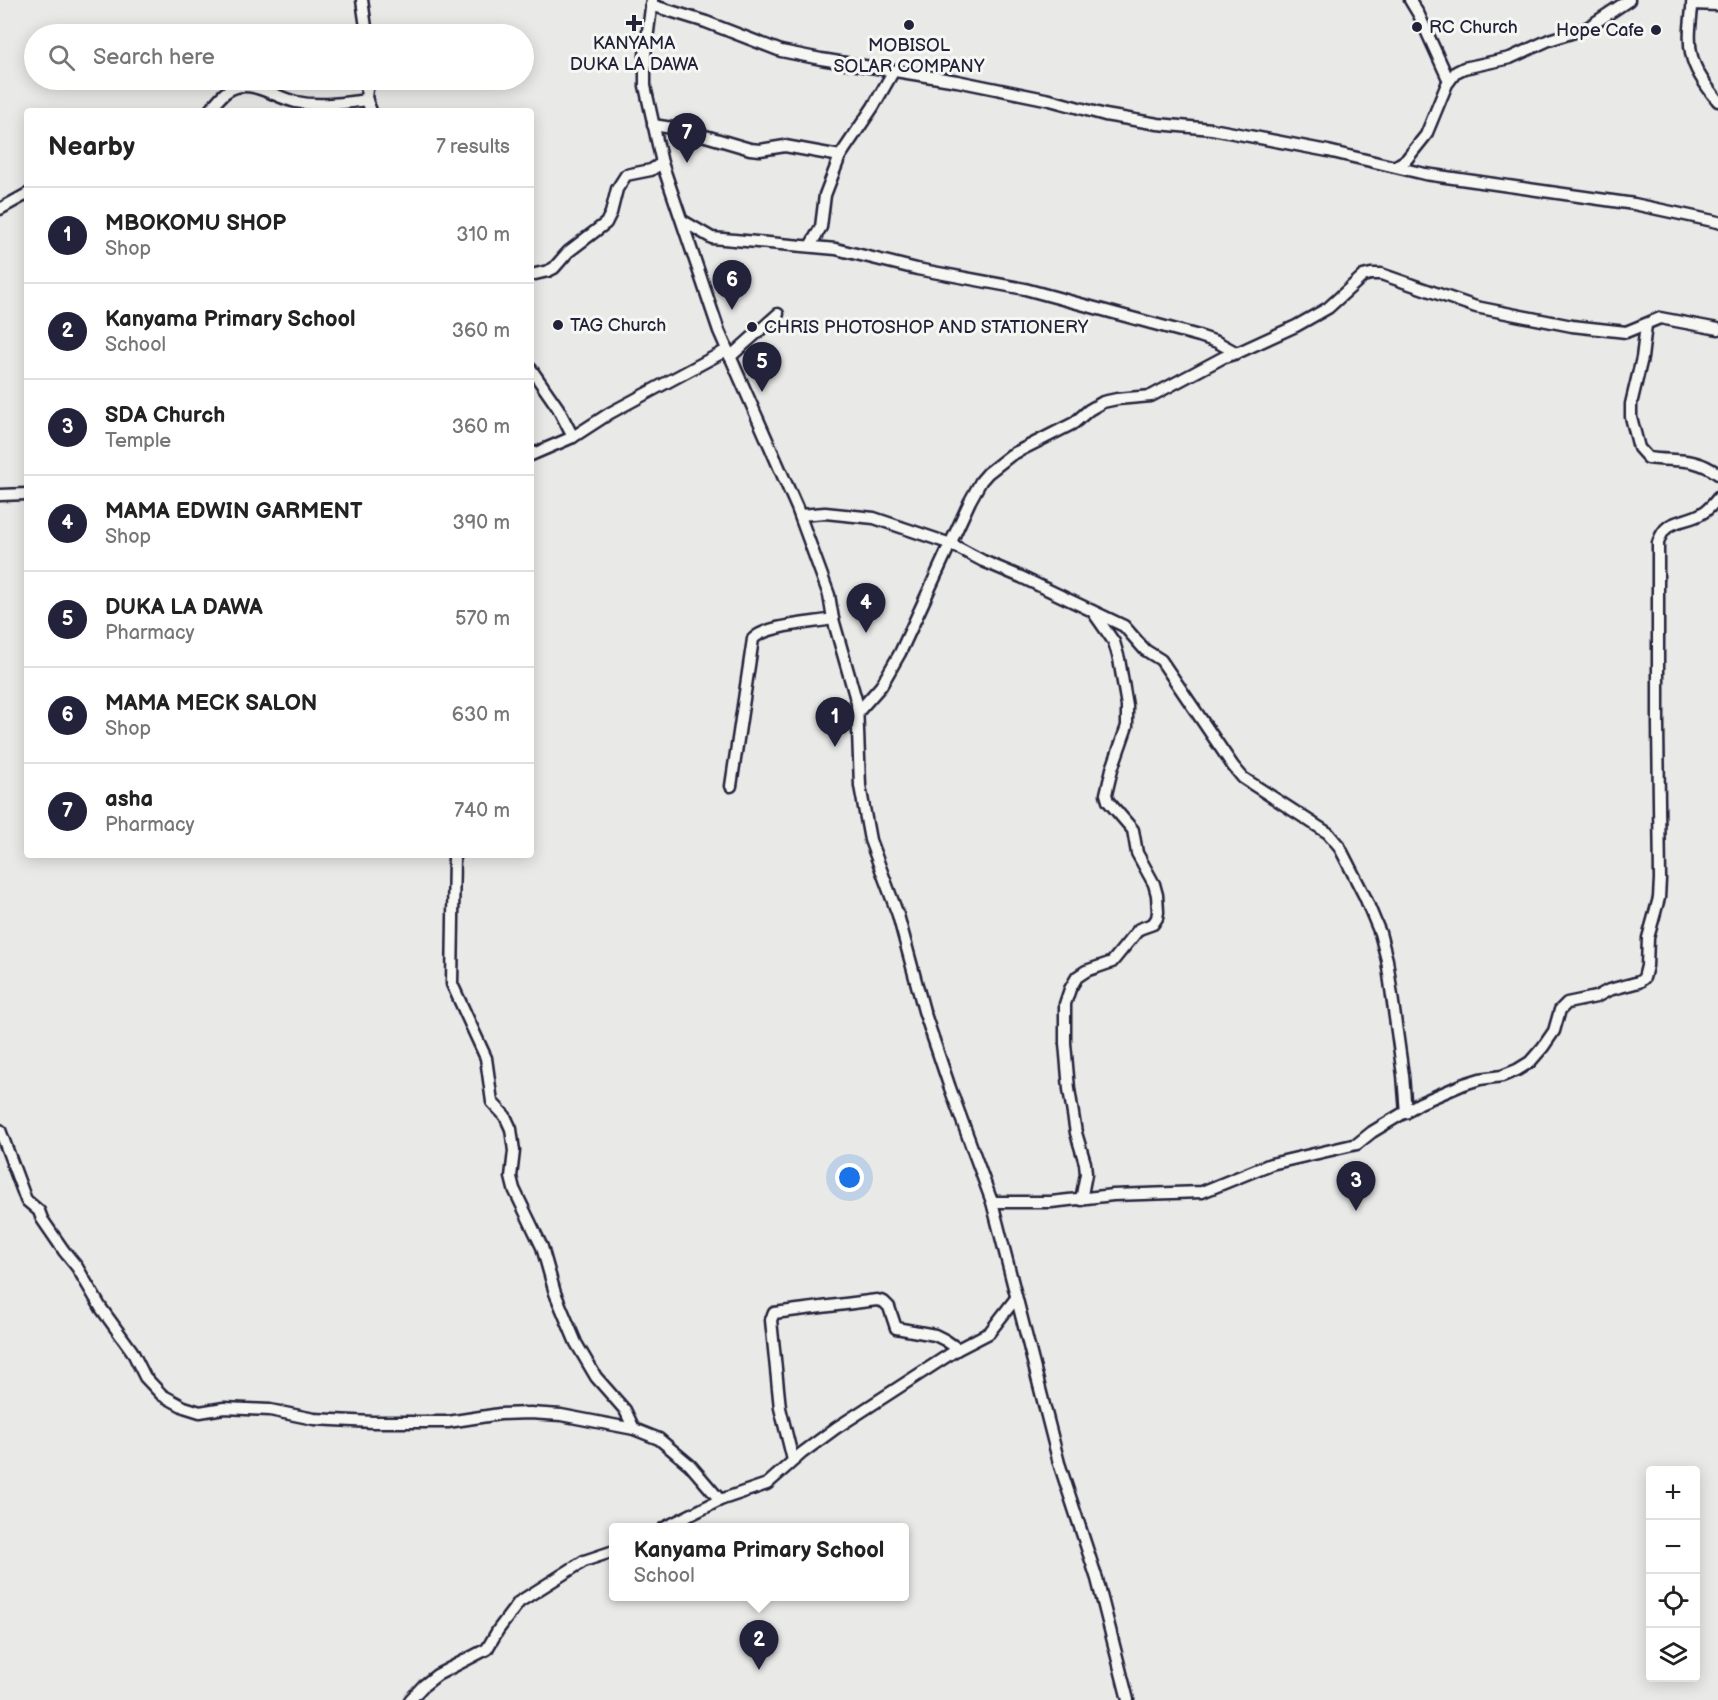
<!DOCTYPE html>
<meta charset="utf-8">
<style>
body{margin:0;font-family:"Balsamiq Sans",sans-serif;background:#f6f6f6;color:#222}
.controls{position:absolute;right:18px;bottom:18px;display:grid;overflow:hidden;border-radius:6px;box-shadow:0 3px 15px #0003}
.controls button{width:54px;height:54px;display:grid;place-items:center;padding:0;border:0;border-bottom:2px solid #e0e0e0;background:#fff;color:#222;font:30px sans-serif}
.you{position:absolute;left:850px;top:1178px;width:21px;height:21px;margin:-15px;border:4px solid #fff;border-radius:50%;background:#1a73e8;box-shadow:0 0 0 9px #1a73e833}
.badge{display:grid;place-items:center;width:39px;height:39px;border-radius:50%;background:#22223b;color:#fff;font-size:20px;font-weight:700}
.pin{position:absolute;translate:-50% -50px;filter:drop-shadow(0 2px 3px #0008)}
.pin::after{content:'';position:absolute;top:32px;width:21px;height:18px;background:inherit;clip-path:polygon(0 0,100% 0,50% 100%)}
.popup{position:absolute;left:609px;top:1523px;width:300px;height:78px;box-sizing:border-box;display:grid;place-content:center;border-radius:6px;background:#fff;filter:drop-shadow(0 2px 4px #0005);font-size:20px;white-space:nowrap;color:#767676}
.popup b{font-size:22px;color:#222}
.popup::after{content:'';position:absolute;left:50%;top:100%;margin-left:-12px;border:12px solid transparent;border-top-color:#fff}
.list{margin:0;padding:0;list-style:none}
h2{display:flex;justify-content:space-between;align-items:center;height:78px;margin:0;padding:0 24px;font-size:26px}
h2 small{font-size:20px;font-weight:400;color:#767676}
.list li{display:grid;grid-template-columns:39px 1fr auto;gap:18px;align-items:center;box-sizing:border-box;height:96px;padding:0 24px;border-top:2px solid #e0e0e0}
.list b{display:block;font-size:22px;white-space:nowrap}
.list p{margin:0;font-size:20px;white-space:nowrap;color:#767676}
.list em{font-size:20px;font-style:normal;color:#767676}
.icon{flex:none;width:33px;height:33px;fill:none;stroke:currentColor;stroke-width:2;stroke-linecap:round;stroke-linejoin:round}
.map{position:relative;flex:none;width:1718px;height:1700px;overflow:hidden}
.search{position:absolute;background:#fff;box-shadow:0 3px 15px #0003;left:24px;top:24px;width:510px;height:66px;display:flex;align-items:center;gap:15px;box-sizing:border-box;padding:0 21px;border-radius:33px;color:#767676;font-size:22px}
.panel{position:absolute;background:#fff;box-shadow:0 3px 15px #0003;left:24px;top:108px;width:510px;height:750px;border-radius:6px}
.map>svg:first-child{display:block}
</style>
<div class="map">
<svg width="1718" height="1700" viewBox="0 0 1718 1700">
<rect width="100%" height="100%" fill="#e9e9e7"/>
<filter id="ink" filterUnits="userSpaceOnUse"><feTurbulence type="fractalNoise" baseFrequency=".0167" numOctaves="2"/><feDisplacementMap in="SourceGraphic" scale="12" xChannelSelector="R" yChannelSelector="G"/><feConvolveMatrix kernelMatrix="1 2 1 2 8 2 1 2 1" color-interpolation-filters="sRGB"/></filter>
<g filter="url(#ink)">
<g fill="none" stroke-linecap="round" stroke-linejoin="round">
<g stroke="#22223b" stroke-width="15">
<g id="minor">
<polyline points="362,0 367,34"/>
<polyline points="652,0 645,55 645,86 662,163 719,331 797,508 829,595 833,619 857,703 860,786 870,840 898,915 924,1011 950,1088 992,1202 1059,1463 1097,1579 1128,1700"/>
<polyline points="1410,0 1419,15 1449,81"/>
<path d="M1693,0c-6,49 -7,61 25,101"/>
<polyline points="1692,4 1718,5"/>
<polyline points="651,5 706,22 781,51 821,59 957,81 1050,100 1105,115 1158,124 1212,129 1328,151 1425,174 1634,204 1718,222"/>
<polyline points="368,80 366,98 371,111"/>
<path d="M209,111c5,-6 10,-13 16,-18 22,-18 48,4 71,9 23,5 47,1 71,-2"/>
<polyline points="653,125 685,130 750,149 760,150 785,146 840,156"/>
<polyline points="1396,166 1406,160 1426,135 1447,84 1456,72 1464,68 1510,58 1549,40 1587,28 1629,0"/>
<polyline points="0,209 27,194"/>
<polyline points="683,221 712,238 836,249 917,269 1025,289 1199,336 1217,342 1237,353"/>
<polyline points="810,246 821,227 825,195 840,156 873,107 893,72"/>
<polyline points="531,275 548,271 554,268 568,252 606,223 611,213 617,189 626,175 651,170 662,163"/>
<path d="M1646,325l-4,33 -11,46v13l8,31 9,10c27,4 46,-2 70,16"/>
<polyline points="730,357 778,314"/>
<polyline points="531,369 558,408 573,437"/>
<polyline points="531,455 573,437 610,413 727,350"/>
<polyline points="0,495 27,494"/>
<polyline points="800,515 825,513 874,518 951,544 983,561 1021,577 1124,626 1145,650 1161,660 1233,766 1243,778 1328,833 1339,846 1365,897 1380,933 1387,960 1403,1075 1406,1113"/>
<polyline points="858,712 881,686 900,653 970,501 981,481 988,473 1011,455 1074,423 1089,410 1103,402 1117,399 1151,396 1224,357 1237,353 1296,326 1328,308 1363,276 1371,274 1381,274 1476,307 1572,326 1626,332 1660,318 1718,329"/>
<path d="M731,786l22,-147c13,-14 60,-16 80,-20"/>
<polyline points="454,855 452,984 486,1058 492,1102 505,1116 511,1129 514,1151 511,1177 514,1189 542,1247 555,1293 576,1343 596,1377 625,1410 634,1429"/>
<polyline points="0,1130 26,1200 39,1211 42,1219 64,1251 77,1267 101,1308 132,1351 145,1377 162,1395 184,1407 200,1412 224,1408 270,1410 314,1419 373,1422 448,1422 500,1414 530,1413 561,1415 634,1429 659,1439 690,1465 720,1500"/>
<polyline points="1081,1200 1086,1174 1085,1163 1076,1133 1069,1089 1065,1043 1065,1004 1070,989 1077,977 1086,971 1112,962 1139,929 1153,924 1157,918 1158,912 1157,895 1154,884 1137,853 1133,830 1108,801 1106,794 1112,769 1127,726 1127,706 1119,659 1114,642 1093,612"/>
<path d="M992,1202h59l62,-7 89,-3 69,-28 86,-20 15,-12 48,-29 44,-19 16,-5 22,-3 15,-6 13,-8 13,-15 11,-16 6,-21 7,-7 29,-6 13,-7 30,-8 5,-4 3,-12 1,-28 11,-40 1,-19 -2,-153v-183c8,-27 27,-18 46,-31 5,-3 10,-9 14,-14"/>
<polyline points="793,1460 780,1408 771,1320 774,1313 877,1300 884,1302 889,1307 896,1328 935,1335 945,1340 958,1349"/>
<polyline points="664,1528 720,1500 767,1484 802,1453 836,1428 958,1349 989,1333 1016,1298"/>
<polyline points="410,1700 423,1686 437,1675 487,1649 498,1630 519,1602 584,1561 614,1551"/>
</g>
</g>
<use href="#minor" stroke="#f6f6f2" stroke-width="10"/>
</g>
</g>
<g fill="#22223b" stroke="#f6f6f2" stroke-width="2">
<path d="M631 14h6v6h6v6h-6v6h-6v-6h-6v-6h6z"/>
<circle cx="909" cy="25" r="6"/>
<circle cx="1417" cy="27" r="6"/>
<circle cx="1656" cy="30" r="6"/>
<circle cx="558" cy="325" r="6"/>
<circle cx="752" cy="327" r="6"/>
</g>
<g text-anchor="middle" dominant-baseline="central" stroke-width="6" stroke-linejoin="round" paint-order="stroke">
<g font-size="18" fill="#22223b" stroke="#f6f6f2" text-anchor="start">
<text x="1429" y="27">RC Church</text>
<text x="1644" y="30" text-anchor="end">Hope Cafe</text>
<text x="634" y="43" text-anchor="middle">KANYAMA<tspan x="634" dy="21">DUKA LA DAWA</tspan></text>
<text x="909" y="45" text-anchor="middle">MOBISOL<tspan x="909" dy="21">SOLAR COMPANY</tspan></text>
<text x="570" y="325">TAG Church</text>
<text x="764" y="327">CHRIS PHOTOSHOP AND STATIONERY</text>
</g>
</g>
</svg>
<div class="controls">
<button>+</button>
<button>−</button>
<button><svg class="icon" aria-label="locate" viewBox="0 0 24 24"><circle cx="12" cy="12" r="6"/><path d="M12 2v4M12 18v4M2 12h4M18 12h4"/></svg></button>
<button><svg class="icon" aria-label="layers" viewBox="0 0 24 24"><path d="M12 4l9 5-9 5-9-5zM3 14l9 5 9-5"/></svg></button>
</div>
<div class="you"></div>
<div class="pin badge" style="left:835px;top:747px">1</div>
<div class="pin badge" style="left:759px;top:1670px">2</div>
<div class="popup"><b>Kanyama Primary School</b>School</div>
<div class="pin badge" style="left:1356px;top:1211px">3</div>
<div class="pin badge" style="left:866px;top:633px">4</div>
<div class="pin badge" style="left:762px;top:392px">5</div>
<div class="pin badge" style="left:732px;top:310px">6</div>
<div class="pin badge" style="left:687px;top:163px">7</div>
<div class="search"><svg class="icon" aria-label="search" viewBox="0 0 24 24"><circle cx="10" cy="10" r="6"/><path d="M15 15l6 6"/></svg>Search here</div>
<section class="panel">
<h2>Nearby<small>7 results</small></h2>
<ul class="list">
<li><span class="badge">1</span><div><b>MBOKOMU SHOP</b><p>Shop</p></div><em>310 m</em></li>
<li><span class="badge">2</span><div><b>Kanyama Primary School</b><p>School</p></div><em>360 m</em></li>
<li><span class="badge">3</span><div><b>SDA Church</b><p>Temple</p></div><em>360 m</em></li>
<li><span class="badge">4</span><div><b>MAMA EDWIN GARMENT</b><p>Shop</p></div><em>390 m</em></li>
<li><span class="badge">5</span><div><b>DUKA LA DAWA</b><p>Pharmacy</p></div><em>570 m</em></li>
<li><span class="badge">6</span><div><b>MAMA MECK SALON</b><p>Shop</p></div><em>630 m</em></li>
<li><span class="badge">7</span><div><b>asha</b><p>Pharmacy</p></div><em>740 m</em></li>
</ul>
</section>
</div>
